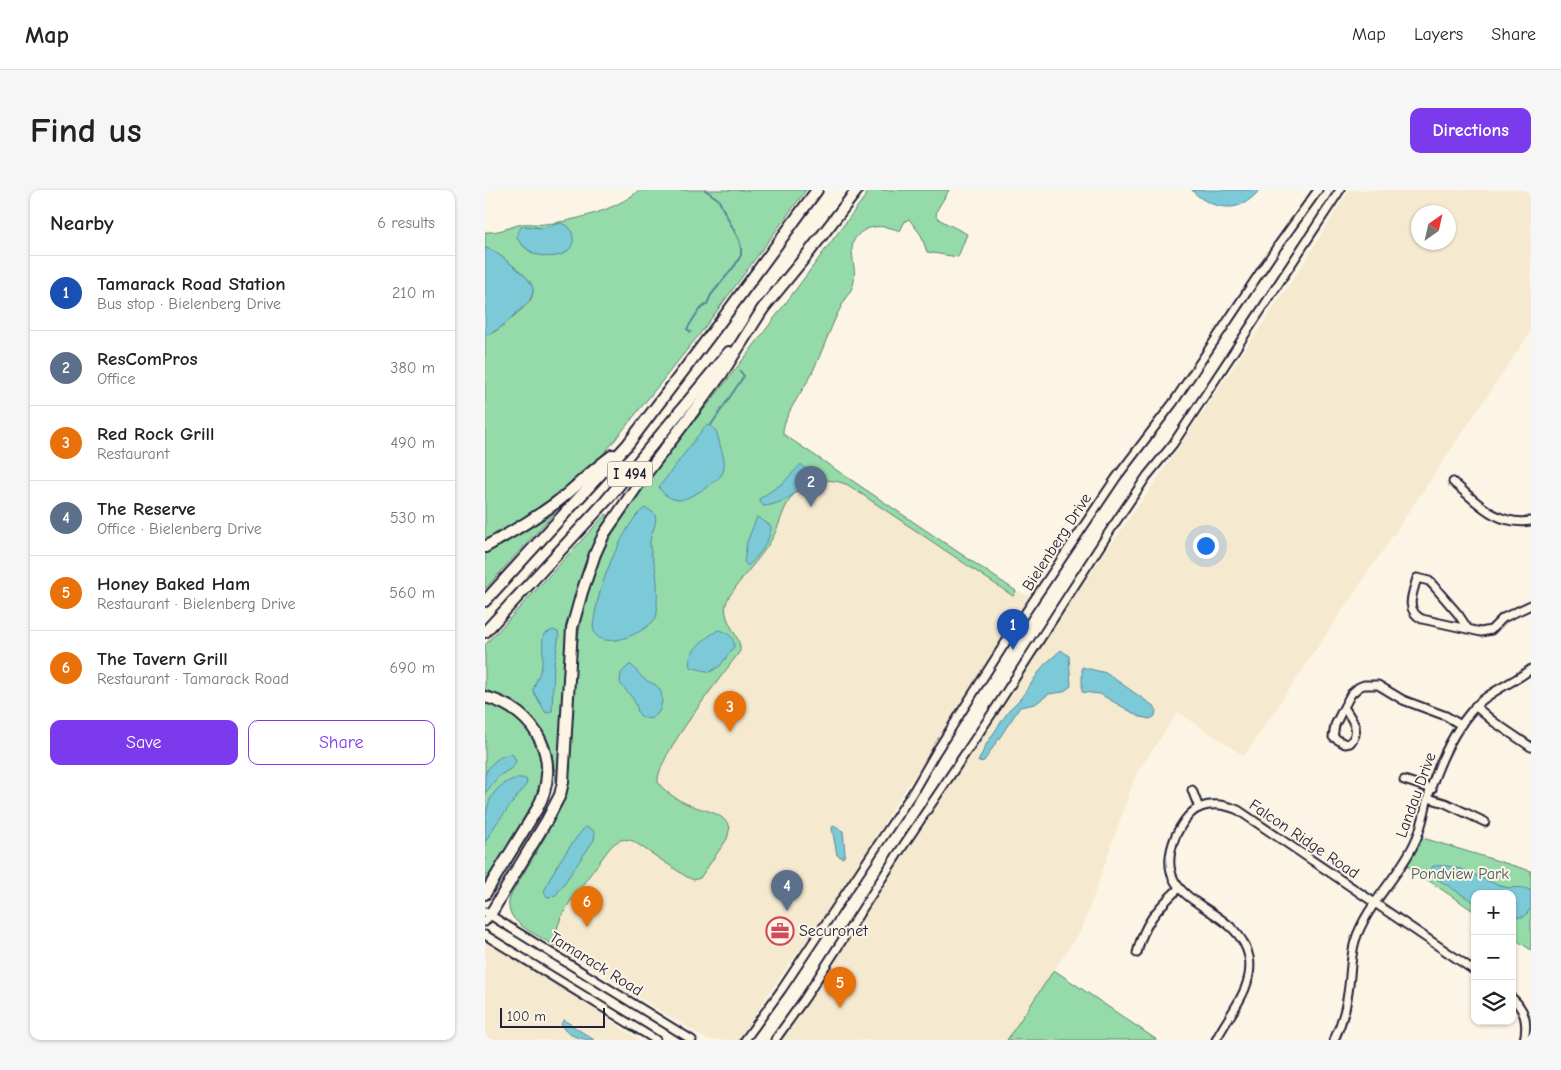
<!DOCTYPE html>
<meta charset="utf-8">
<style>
body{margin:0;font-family:"Comic Neue",sans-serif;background:#f6f6f6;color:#222}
.controls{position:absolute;right:15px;bottom:15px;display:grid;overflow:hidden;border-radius:10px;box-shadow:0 1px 4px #0004}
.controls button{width:45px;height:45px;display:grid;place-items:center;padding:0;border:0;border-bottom:1px solid #e0e0e0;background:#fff;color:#222;font:25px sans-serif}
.compass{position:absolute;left:926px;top:15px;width:45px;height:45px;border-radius:50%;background:#fff;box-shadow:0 1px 4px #0004;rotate:34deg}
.scale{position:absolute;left:15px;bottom:12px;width:105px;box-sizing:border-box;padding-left:5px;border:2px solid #22223b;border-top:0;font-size:14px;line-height:18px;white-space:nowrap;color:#22223b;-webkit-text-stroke:4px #fcf5e5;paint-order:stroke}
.you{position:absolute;left:720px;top:355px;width:18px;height:18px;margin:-12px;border:4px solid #fff;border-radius:50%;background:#1a73e8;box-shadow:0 0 0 8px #1a73e833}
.badge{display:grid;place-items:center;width:32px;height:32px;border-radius:50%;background:#7c3aed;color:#fff;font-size:16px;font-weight:700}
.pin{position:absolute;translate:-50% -41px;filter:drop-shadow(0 1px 2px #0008)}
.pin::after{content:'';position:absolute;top:26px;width:18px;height:15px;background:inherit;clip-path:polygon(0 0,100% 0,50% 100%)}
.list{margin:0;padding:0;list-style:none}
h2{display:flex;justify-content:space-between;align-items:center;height:65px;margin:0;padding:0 20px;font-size:21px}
h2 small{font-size:16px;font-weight:400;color:#767676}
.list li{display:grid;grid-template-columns:32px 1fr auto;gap:15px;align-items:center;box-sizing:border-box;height:75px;padding:0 20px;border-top:1px solid #e0e0e0}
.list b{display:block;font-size:19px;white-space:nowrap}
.list p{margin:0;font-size:16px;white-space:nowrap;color:#767676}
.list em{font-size:16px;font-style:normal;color:#767676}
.actions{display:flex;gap:10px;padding:15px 20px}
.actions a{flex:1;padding:11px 0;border:1px solid #7c3aed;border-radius:10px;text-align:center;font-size:18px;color:#7c3aed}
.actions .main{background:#7c3aed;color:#fff}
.icon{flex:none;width:28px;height:28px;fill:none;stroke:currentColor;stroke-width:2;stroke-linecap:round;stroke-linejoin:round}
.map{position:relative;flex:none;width:1046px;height:850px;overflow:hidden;border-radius:10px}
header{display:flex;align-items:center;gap:30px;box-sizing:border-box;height:70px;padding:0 25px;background:#fff;border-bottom:1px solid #e0e0e0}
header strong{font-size:24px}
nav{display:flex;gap:28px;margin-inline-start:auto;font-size:18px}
.intro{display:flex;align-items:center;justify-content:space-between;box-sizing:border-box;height:120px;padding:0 30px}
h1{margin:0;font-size:35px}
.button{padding:12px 22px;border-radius:10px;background:#7c3aed;color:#fff;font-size:18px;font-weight:700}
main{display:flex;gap:30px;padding:0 30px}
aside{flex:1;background:#fff;border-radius:10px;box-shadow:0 1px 4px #0004}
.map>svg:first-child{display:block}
</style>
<header>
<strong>Map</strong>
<nav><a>Map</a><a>Layers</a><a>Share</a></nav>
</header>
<div class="intro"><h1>Find us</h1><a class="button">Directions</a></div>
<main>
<aside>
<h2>Nearby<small>6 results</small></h2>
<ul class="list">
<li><span class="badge" style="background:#1a4fb4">1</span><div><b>Tamarack Road Station</b><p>Bus stop · Bielenberg Drive</p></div><em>210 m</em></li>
<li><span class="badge" style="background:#5c6f8a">2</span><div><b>ResComPros</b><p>Office</p></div><em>380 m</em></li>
<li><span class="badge" style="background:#e8710a">3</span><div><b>Red Rock Grill</b><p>Restaurant</p></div><em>490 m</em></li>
<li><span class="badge" style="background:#5c6f8a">4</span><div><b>The Reserve</b><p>Office · Bielenberg Drive</p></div><em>530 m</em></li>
<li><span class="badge" style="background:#e8710a">5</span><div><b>Honey Baked Ham</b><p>Restaurant · Bielenberg Drive</p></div><em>560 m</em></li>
<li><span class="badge" style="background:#e8710a">6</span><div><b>The Tavern Grill</b><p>Restaurant · Tamarack Road</p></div><em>690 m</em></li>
</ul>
<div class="actions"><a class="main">Save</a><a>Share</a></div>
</aside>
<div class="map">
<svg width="1046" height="850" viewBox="0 0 1046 850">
<rect width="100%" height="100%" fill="#fcf5e5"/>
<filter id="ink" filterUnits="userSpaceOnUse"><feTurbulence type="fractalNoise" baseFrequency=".02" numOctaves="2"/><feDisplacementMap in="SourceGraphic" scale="10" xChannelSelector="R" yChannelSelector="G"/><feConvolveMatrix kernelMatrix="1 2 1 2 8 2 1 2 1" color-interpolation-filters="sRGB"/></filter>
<g filter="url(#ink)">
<g fill="#f5e9cf" fill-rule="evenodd">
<path d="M864,0h182v141l-287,425 -66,-44 -42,62 -54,155 -75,111h-235l34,-51 88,-120 142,-225 18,-26 6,-2 98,-138 143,-211zM934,22h30v30h-30z"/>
<polygon points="298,244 531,401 548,407 482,513 445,563 405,622 382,663 336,733 299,781 253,850 223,850 32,732 26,726 23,714 26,705 72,623 82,597 85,579 89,479 96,425 112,376 126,345 144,317 198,245"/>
<polygon points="0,754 6,754 12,757 81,800 154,850 0,850"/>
</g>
<g fill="#95dba9" stroke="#5c7e72" fill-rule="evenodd">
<path d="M154,0h167l-104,141 -95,119 -41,40 -23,16 -58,36v-206c12,-4 20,-12 29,-20 5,-5 14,-10 17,-17 8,-16 -11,-28 -23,-37 -7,-5 -14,-12 -23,-14v-16c14,1 24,-5 37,-8 8,-1 16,1 23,0 29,-3 72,-14 94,-34zM72,34l12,3 3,7 -35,21c-9,-4 -19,-11 -20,-21l8,-8 20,2z"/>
<path d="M385,0h79l-12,20 -1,6 4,4 27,14 -9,23 -31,-5 -6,-17 -12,-16 -4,2 -5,10c-14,-6 -33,-7 -43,5 -12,13 3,34 -5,52 -6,10 -12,20 -17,31 -8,18 -15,38 -24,56 -8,16 -29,42 -28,59l233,157 -3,5 -165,-111c-16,-7 -33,-6 -48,4 -14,9 -18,28 -24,42 -10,22 -30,40 -43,60 -3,4 -6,8 -7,13 -4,18 16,33 14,47 -16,23 -85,107 -82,131 6,10 21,19 32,23 14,6 31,6 40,22l-3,12 -27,39 -6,2 -7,-3 -54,-36c-11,-4 -17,0 -24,8l-37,50 -11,18 -5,15 -1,14c-18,-12 -56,-25 -44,-51 21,-38 54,-82 59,-126 3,-64 1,-129 22,-190 22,-67 82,-132 126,-187 52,-66 101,-135 152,-202z"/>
<polygon points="69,319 71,321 0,399 0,360"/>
<path d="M121,324l3,2 -11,21 -21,58 -18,188 -3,-1c-4,-47 -21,-79 -71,-88v-49z"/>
<polygon points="0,513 15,518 28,525 48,543 59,573 54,606 0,693"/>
<polygon points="938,648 1046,681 1046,760 1027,747 1027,704 990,704 990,722 922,676"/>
<polygon points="569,780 672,850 522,850"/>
</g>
<g fill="#7bcad7" stroke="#578799">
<path d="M707,0h68c-6,6 -12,12 -20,15 -15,6 -38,-2 -48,-15z"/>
<path d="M76,33l8,4c19,30 -32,43 -52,11l1,-6 4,-6 20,2z"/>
<path d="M0,58c10,2 18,10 26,16 29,23 29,29 2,52 -8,8 -17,16 -28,20z"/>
<path d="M221,235c10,1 11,8 13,16 2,10 8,20 4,31 -3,9 -36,29 -45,28 -8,-1 -16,-6 -19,-13z"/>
<path d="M316,274l4,4c3,22 -23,37 -42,38l-4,-7 24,-16z"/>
<path d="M161,318l9,6c3,12 -5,18 -5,30 0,7 3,15 5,22 2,12 3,23 2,35 0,5 1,11 -1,16 -8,16 -60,38 -63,10 4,-35 17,-69 35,-99 5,-8 10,-17 18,-20z"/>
<path d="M272,327l14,9c1,13 -14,32 -23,40l-4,-4 3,-20z"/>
<path d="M68,440l5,2 1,4 -5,28 -2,47 -6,2 -13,-22c2,-10 8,-18 9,-28 2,-9 -1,-20 2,-29z"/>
<path d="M233,440c9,1 17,7 16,17l-14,19 -10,6 -20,-5c-4,-16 17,-30 28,-37z"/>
<polygon points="576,460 584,466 586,496 578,502 564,504 550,514 535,517 499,571 493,572 502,553 525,519 536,508 559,475"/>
<path d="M144,475h2c4,3 7,8 11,12 5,6 14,5 18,13 6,12 -3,37 -19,26 -4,-3 -3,-6 -5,-11 -3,-8 -10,-14 -16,-22l1,-10z"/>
<polygon points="597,477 621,483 670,517 671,520 670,526 665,529 655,527 615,504 597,502"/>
<path d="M25,564l3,1 3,6 -3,6 -14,9 -14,17c0,-5 0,-13 0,-18 4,-11 14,-19 25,-21z"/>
<path d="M32,588h6l4,2 -1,5 -30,39 -11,18c0,-30 0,-54 32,-64z"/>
<polygon points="348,636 358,641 360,664 358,668 352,665 347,638"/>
<path d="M100,637l8,3 2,4 -1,6 -38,55 -6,2 -4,-1 -2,-4c9,-24 25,-45 41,-65z"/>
<path d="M948,676c30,-3 45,14 72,21 9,2 17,-2 26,4v17l-7,9h-12v-23h-37v9l-44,-28 -1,-4z"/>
<path d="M79,830l30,20c-11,0 -29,-4 -33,-16z"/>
</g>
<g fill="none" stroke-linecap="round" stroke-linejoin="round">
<g stroke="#578799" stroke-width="2">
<polyline points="206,142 202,139 214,120 222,114 226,105 251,74 256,65 256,58 254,50 239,21 233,9 220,0"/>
<polyline points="226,235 259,186 255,181"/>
</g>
<g stroke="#22223b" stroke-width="11">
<g id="minor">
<path d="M968,292c25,21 43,44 78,39"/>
<path d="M983,439l-10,-15 -25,-29 -4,-4 -12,-3c-4,15 -13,32 5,41l59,13 10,-2 12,-12 28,-13"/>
<polyline points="990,516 1009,532 1046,557"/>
<path d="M859,517l-9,18 -2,12 12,7 5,-1c12,-13 2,-23 -6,-36l7,-13 8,-7 5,-2h14l25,15 43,16 15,9"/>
<polyline points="919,590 947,599"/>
<polyline points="707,600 714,618"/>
<polyline points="943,608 960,613 1000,632"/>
<polyline points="0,722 207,850"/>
<polyline points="0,732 5,725"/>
<polyline points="0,745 171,850"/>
<path d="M652,763c7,-30 20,-44 42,-65"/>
<path d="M1027,808c13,11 16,26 12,42"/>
<polyline points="260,850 297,799 428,602 451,562 524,447 631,288 688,213 792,57 833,0"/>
<polyline points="290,850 320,808 412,665 512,516 628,336 662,286 688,254 855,0"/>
<path d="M731,850c13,-26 39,-53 33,-83 -12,-56 -104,-49 -73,-122 5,-10 13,-24 25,-28 12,-4 25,-2 37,3l237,161"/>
<path d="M849,850c7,-15 12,-31 14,-47 3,-18 2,-35 7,-52 12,-37 43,-63 59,-97 8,-15 10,-31 14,-47 10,-32 24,-65 47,-90 13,-15 40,-25 56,-38"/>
</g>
</g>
<g stroke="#22223b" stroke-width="14">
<g id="highway">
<polyline points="276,121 325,61 372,0"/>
<path d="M0,357c24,-13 50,-29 72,-45 19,-15 36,-33 56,-47"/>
<polyline points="0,411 143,254 236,131 332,0"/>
<polyline points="0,442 120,312 244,162"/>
<path d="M0,507c52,13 78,64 52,112l-52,85"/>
<polyline points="5,725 62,630 75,605 78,592 87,438 97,402 110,364 119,344 157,289 236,185 279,117"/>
</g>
</g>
<use href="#minor" stroke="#fcf5e5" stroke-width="7"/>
<use href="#highway" stroke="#fcf5e5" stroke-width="10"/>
</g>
</g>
<defs>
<g id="office-ring" transform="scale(1.4375)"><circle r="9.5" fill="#fcf5e5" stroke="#d1495b" stroke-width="1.5"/><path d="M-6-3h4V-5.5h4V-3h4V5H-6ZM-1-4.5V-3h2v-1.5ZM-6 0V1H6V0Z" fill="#d1495b"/></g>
</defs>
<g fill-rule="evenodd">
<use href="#office-ring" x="295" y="741"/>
</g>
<g text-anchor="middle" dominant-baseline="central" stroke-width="4" stroke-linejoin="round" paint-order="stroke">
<rect fill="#fcf5e5" stroke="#63616e" stroke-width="1" x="122.5" y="271.5" width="45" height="25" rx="4"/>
<g font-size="15" font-weight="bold" fill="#22223b">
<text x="145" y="284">I 494</text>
</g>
<g font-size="16" fill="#22223b" stroke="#fcf5e5">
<text transform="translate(572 352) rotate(-57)">Bielenberg Drive</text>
<text transform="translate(931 605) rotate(-70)">Landau Drive</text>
<text transform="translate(819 649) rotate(34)">Falcon Ridge Road</text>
<text transform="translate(111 774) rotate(32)">Tamarack Road</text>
</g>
<g font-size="16" fill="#445a5c" stroke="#fcf5e5">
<text x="975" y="684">Pondview Park</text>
</g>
<g font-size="16" fill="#22223b" stroke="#fcf5e5" text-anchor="start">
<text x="314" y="741">Securonet</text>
</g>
</g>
</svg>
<div class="controls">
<button>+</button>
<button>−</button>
<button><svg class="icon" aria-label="layers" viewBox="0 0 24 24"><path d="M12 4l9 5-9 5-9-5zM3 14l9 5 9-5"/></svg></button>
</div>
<svg class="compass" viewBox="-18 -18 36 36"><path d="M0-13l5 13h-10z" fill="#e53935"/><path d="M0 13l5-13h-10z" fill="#767676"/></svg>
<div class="scale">100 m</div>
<div class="you"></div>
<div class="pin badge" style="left:528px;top:460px;background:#1a4fb4">1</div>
<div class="pin badge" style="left:326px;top:317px;background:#5c6f8a">2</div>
<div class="pin badge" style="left:245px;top:542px;background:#e8710a">3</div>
<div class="pin badge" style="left:302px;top:721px;background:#5c6f8a">4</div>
<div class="pin badge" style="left:355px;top:818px;background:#e8710a">5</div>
<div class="pin badge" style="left:102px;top:737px;background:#e8710a">6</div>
</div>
</main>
